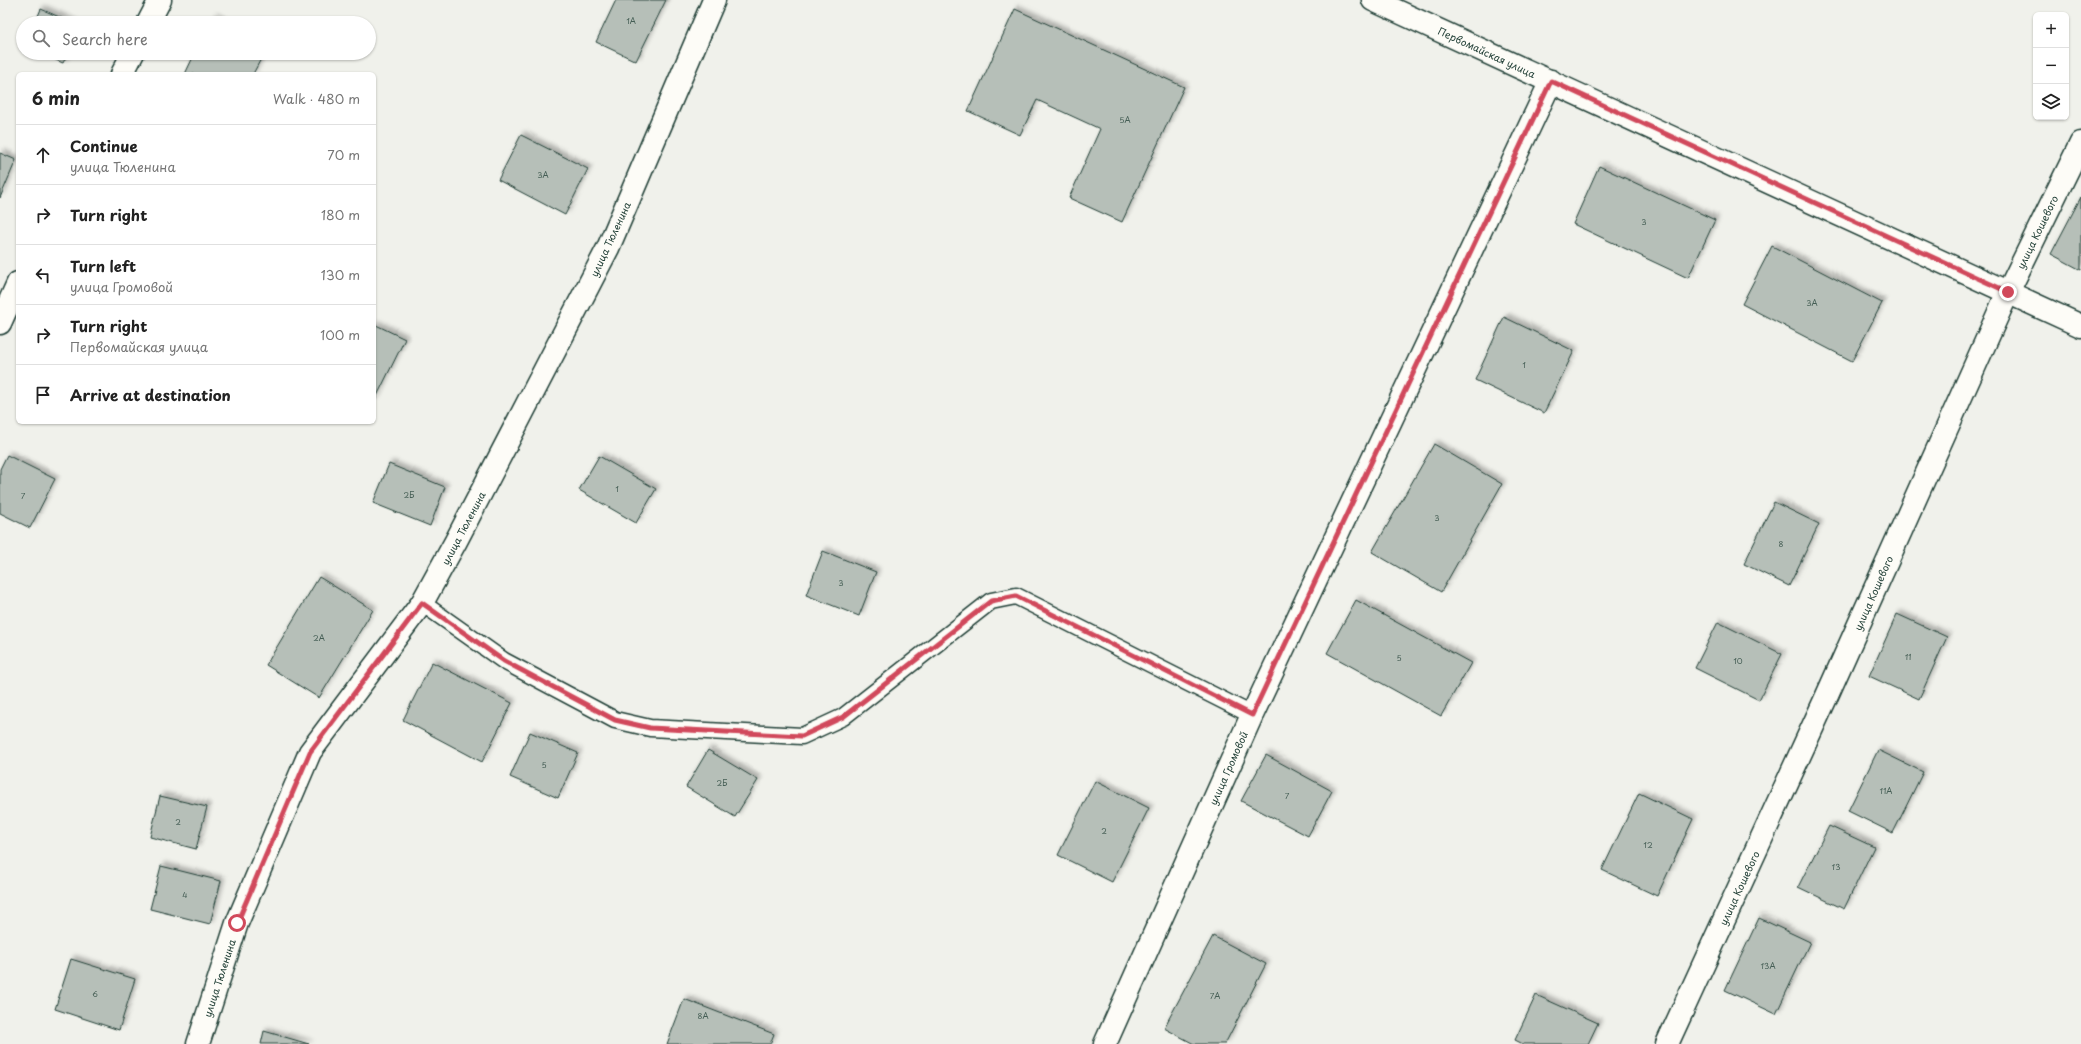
<!DOCTYPE html>
<meta charset="utf-8">
<style>
body{margin:0;font-family:"Playpen Sans",sans-serif;background:#f2f2f2;color:#222}
.controls{position:absolute;right:12px;top:12px;display:grid;overflow:hidden;border-radius:6px;box-shadow:0 1px 3px #0004}
.controls button{width:36px;height:36px;display:grid;place-items:center;padding:0;border:0;border-bottom:1px solid #e0e0e0;background:#fff;color:#222;font:20px sans-serif}
.stop{position:absolute;width:12px;height:12px;margin:-9px;border:3px solid #d1495b;border-radius:50%;background:#fff}
.stop.end{background:#d1495b;border-color:#fff;box-shadow:0 1px 4px #0008}
.list{margin:0;padding:0;list-style:none}
h2{display:flex;justify-content:space-between;align-items:center;height:52px;margin:0;padding:0 16px;font-size:17px}
h2 small{font-size:13px;font-weight:400;color:#767676}
.list li{display:grid;grid-template-columns:26px 1fr auto;gap:12px;align-items:center;box-sizing:border-box;height:60px;padding:0 16px;border-top:1px solid #e0e0e0}
.list b{display:block;font-size:15px;white-space:nowrap}
.list p{margin:0;font-size:13px;white-space:nowrap;color:#767676}
.list em{font-size:13px;font-style:normal;color:#767676}
.icon{flex:none;width:22px;height:22px;fill:none;stroke:currentColor;stroke-width:2;stroke-linecap:round;stroke-linejoin:round}
.map{position:relative;flex:none;width:2081px;height:1044px;overflow:hidden}
.search{position:absolute;background:#fff;box-shadow:0 1px 3px #0004;left:16px;top:16px;width:360px;height:44px;display:flex;align-items:center;gap:10px;box-sizing:border-box;padding:0 14px;border-radius:22px;color:#767676;font-size:15px}
.panel{position:absolute;background:#fff;box-shadow:0 1px 3px #0004;left:16px;top:72px;width:360px;height:352px;border-radius:6px}
.map>svg:first-child{display:block}
</style>
<div class="map">
<svg width="2081" height="1044" viewBox="0 0 2081 1044">
<defs>
<filter id="shadow"><feDropShadow dx="3.5" dy="-3.5" stdDeviation="2" flood-color="#0004"/></filter>
</defs>
<rect width="100%" height="100%" fill="#f0f1eb"/>
<filter id="ink" filterUnits="userSpaceOnUse"><feTurbulence type="fractalNoise" baseFrequency=".025" numOctaves="2"/><feDisplacementMap in="SourceGraphic" scale="8" xChannelSelector="R" yChannelSelector="G"/><feConvolveMatrix kernelMatrix="1 2 1 2 8 2 1 2 1" color-interpolation-filters="sRGB"/></filter>
<g filter="url(#ink)">
<g fill="#b6bfb8" stroke="#1f3d34" filter="url(#shadow)">
<polygon points="616,0 666,0 636,61 596,42"/>
<polygon points="41,9 73,23 35,23"/>
<polygon points="1015,9 1184,87 1122,222 1069,198 1100,129 1037,100 1020,135 968,111"/>
<polygon points="213,17 225,23 210,23"/>
<polygon points="39,53 68,53 63,63"/>
<polygon points="195,53 264,53 253,74 185,74"/>
<polygon points="521,135 588,169 565,215 498,180"/>
<polygon points="0,153 16,160 0,198"/>
<polygon points="1599,166 1715,220 1688,278 1573,224"/>
<polygon points="2081,197 2081,270 2051,254"/>
<polygon points="1772,246 1882,303 1852,361 1742,304"/>
<polygon points="1504,317 1574,351 1544,413 1475,380"/>
<polygon points="374,324 405,339 375,400 374,400"/>
<polygon points="1434,444 1502,484 1441,592 1372,552"/>
<polygon points="7,455 55,479 30,528 0,513 0,469"/>
<polygon points="599,456 656,489 636,523 579,490"/>
<polygon points="389,464 445,487 430,526 373,503"/>
<polygon points="1774,502 1819,524 1789,586 1744,564"/>
<polygon points="823,551 876,572 859,616 806,595"/>
<polygon points="319,577 373,610 319,698 266,665"/>
<polygon points="1356,600 1471,663 1441,716 1327,653"/>
<polygon points="1897,614 1947,637 1919,699 1869,676"/>
<polygon points="1718,622 1782,654 1759,700 1695,668"/>
<polygon points="432,662 512,703 482,762 403,720"/>
<polygon points="530,732 578,753 558,798 510,777"/>
<polygon points="708,750 758,780 735,817 686,787"/>
<polygon points="1878,750 1923,772 1893,833 1848,811"/>
<polygon points="1266,755 1332,791 1308,836 1241,801"/>
<polygon points="1095,781 1149,808 1112,882 1058,855"/>
<polygon points="1639,793 1693,819 1657,896 1602,870"/>
<polygon points="160,796 207,807 196,849 150,837"/>
<polygon points="1829,826 1874,847 1844,909 1798,887"/>
<polygon points="161,866 221,881 210,924 150,909"/>
<polygon points="1759,918 1810,942 1776,1014 1725,990"/>
<polygon points="1213,936 1266,964 1225,1044 1194,1044 1164,1028"/>
<polygon points="71,959 135,979 119,1030 55,1009"/>
<polygon points="1536,995 1598,1023 1588,1044 1523,1044 1515,1040"/>
<polygon points="684,999 774,1034 770,1044 667,1044"/>
<polygon points="264,1031 309,1044 261,1044"/>
</g>
<g fill="none" stroke-linecap="round" stroke-linejoin="round">
<g stroke="#1f3d34" stroke-width="19">
<polyline id="service" points="422,603 504,661 615,720 650,728 802,736 843,717 991,601 1016,596 1252,715"/>
</g>
<g stroke="#1f3d34" stroke-width="25">
<g id="minor">
<polyline points="1373,0 2081,326"/>
<polyline points="148,23 160,0"/>
<polyline points="122,74 133,53"/>
<polyline points="0,323 18,283"/>
<polyline points="198,1044 237,923 310,752 422,603 456,541 608,248 714,0"/>
<polyline points="1105,1044 1252,715 1551,81"/>
<polyline points="1667,1044 1825,700 2008,292 2081,143"/>
</g>
</g>
<use href="#service" stroke="#fdfcf7" stroke-width="16"/>
<use href="#minor" stroke="#fdfcf7" stroke-width="22"/>
</g>
</g>
<g fill="none" stroke-linecap="round" stroke-linejoin="round" filter="url(#ink)">
<polyline stroke="#d1495b" stroke-width="5" points="237,923 310,752 422,603 504,661 615,720 650,728 802,736 843,717 991,601 1016,596 1252,715 1551,81 2008,292"/>
</g>
<g text-anchor="middle" dominant-baseline="central" stroke-width="4" stroke-linejoin="round" paint-order="stroke">
<g font-size="8" fill="#455e55">
<text x="631" y="21">1А</text>
<text x="1125" y="120">5А</text>
<text x="543" y="175">3А</text>
<text x="1644" y="222">3</text>
<text x="1812" y="303">3А</text>
<text x="1524" y="365">1</text>
<text x="617" y="489">1</text>
<text x="409" y="495">2Б</text>
<text x="23" y="496">7</text>
<text x="1437" y="518">3</text>
<text x="1781" y="544">8</text>
<text x="841" y="583">3</text>
<text x="319" y="638">2А</text>
<text x="1908" y="657">11</text>
<text x="1399" y="658">5</text>
<text x="1738" y="661">10</text>
<text x="544" y="765">5</text>
<text x="722" y="783">2Б</text>
<text x="1886" y="791">11А</text>
<text x="1287" y="796">7</text>
<text x="178" y="822">2</text>
<text x="1104" y="831">2</text>
<text x="1648" y="845">12</text>
<text x="1836" y="867">13</text>
<text x="185" y="895">4</text>
<text x="1768" y="966">13А</text>
<text x="95" y="994">6</text>
<text x="1215" y="996">7А</text>
<text x="703" y="1016">8А</text>
</g>
<g font-size="10" fill="#1f3d34" stroke="#fdfcf7">
<text transform="translate(1487 52) rotate(25)">Первомайская улица</text>
<text transform="translate(2037 232) rotate(-64)">улица Кошевого</text>
<text transform="translate(610 239) rotate(-65)">улица Тюленина</text>
<text transform="translate(463 528) rotate(-62)">улица Тюленина</text>
<text transform="translate(1873 593) rotate(-66)">улица Кошевого</text>
<text transform="translate(1228 768) rotate(-66)">улица Громовой</text>
<text transform="translate(1739 888) rotate(-65)">улица Кошевого</text>
<text transform="translate(219 978) rotate(-72)">улица Тюленина</text>
</g>
</g>
</svg>
<div class="controls">
<button>+</button>
<button>−</button>
<button><svg class="icon" aria-label="layers" viewBox="0 0 24 24"><path d="M12 4l9 5-9 5-9-5zM3 14l9 5 9-5"/></svg></button>
</div>
<div class="stop" style="left:237px;top:923px"></div>
<div class="stop end" style="left:2008px;top:292px"></div>
<div class="search"><svg class="icon" aria-label="search" viewBox="0 0 24 24"><circle cx="10" cy="10" r="6"/><path d="M15 15l6 6"/></svg>Search here</div>
<section class="panel">
<h2>6 min<small>Walk · 480 m</small></h2>
<ul class="list">
<li><svg class="icon" aria-label="ahead" viewBox="0 0 24 24"><path d="M12 20V5M6 11l6-6 6 6"/></svg><div><b>Continue</b><p>улица Тюленина</p></div><em>70 m</em></li>
<li><svg class="icon" aria-label="right" viewBox="0 0 24 24"><path d="M7 20v-9h11M14 6l5 5-5 5"/></svg><div><b>Turn right</b></div><em>180 m</em></li>
<li><svg class="icon" aria-label="left" viewBox="0 0 24 24"><path d="M17 20v-9H6M10 6l-5 5 5 5"/></svg><div><b>Turn left</b><p>улица Громовой</p></div><em>130 m</em></li>
<li><svg class="icon" aria-label="right" viewBox="0 0 24 24"><path d="M7 20v-9h11M14 6l5 5-5 5"/></svg><div><b>Turn right</b><p>Первомайская улица</p></div><em>100 m</em></li>
<li><svg class="icon" aria-label="arrive" viewBox="0 0 24 24"><path d="M6 21V4h12l-3 4 3 4H6"/></svg><div><b>Arrive at destination</b></div></li>
</ul>
</section>
</div>
